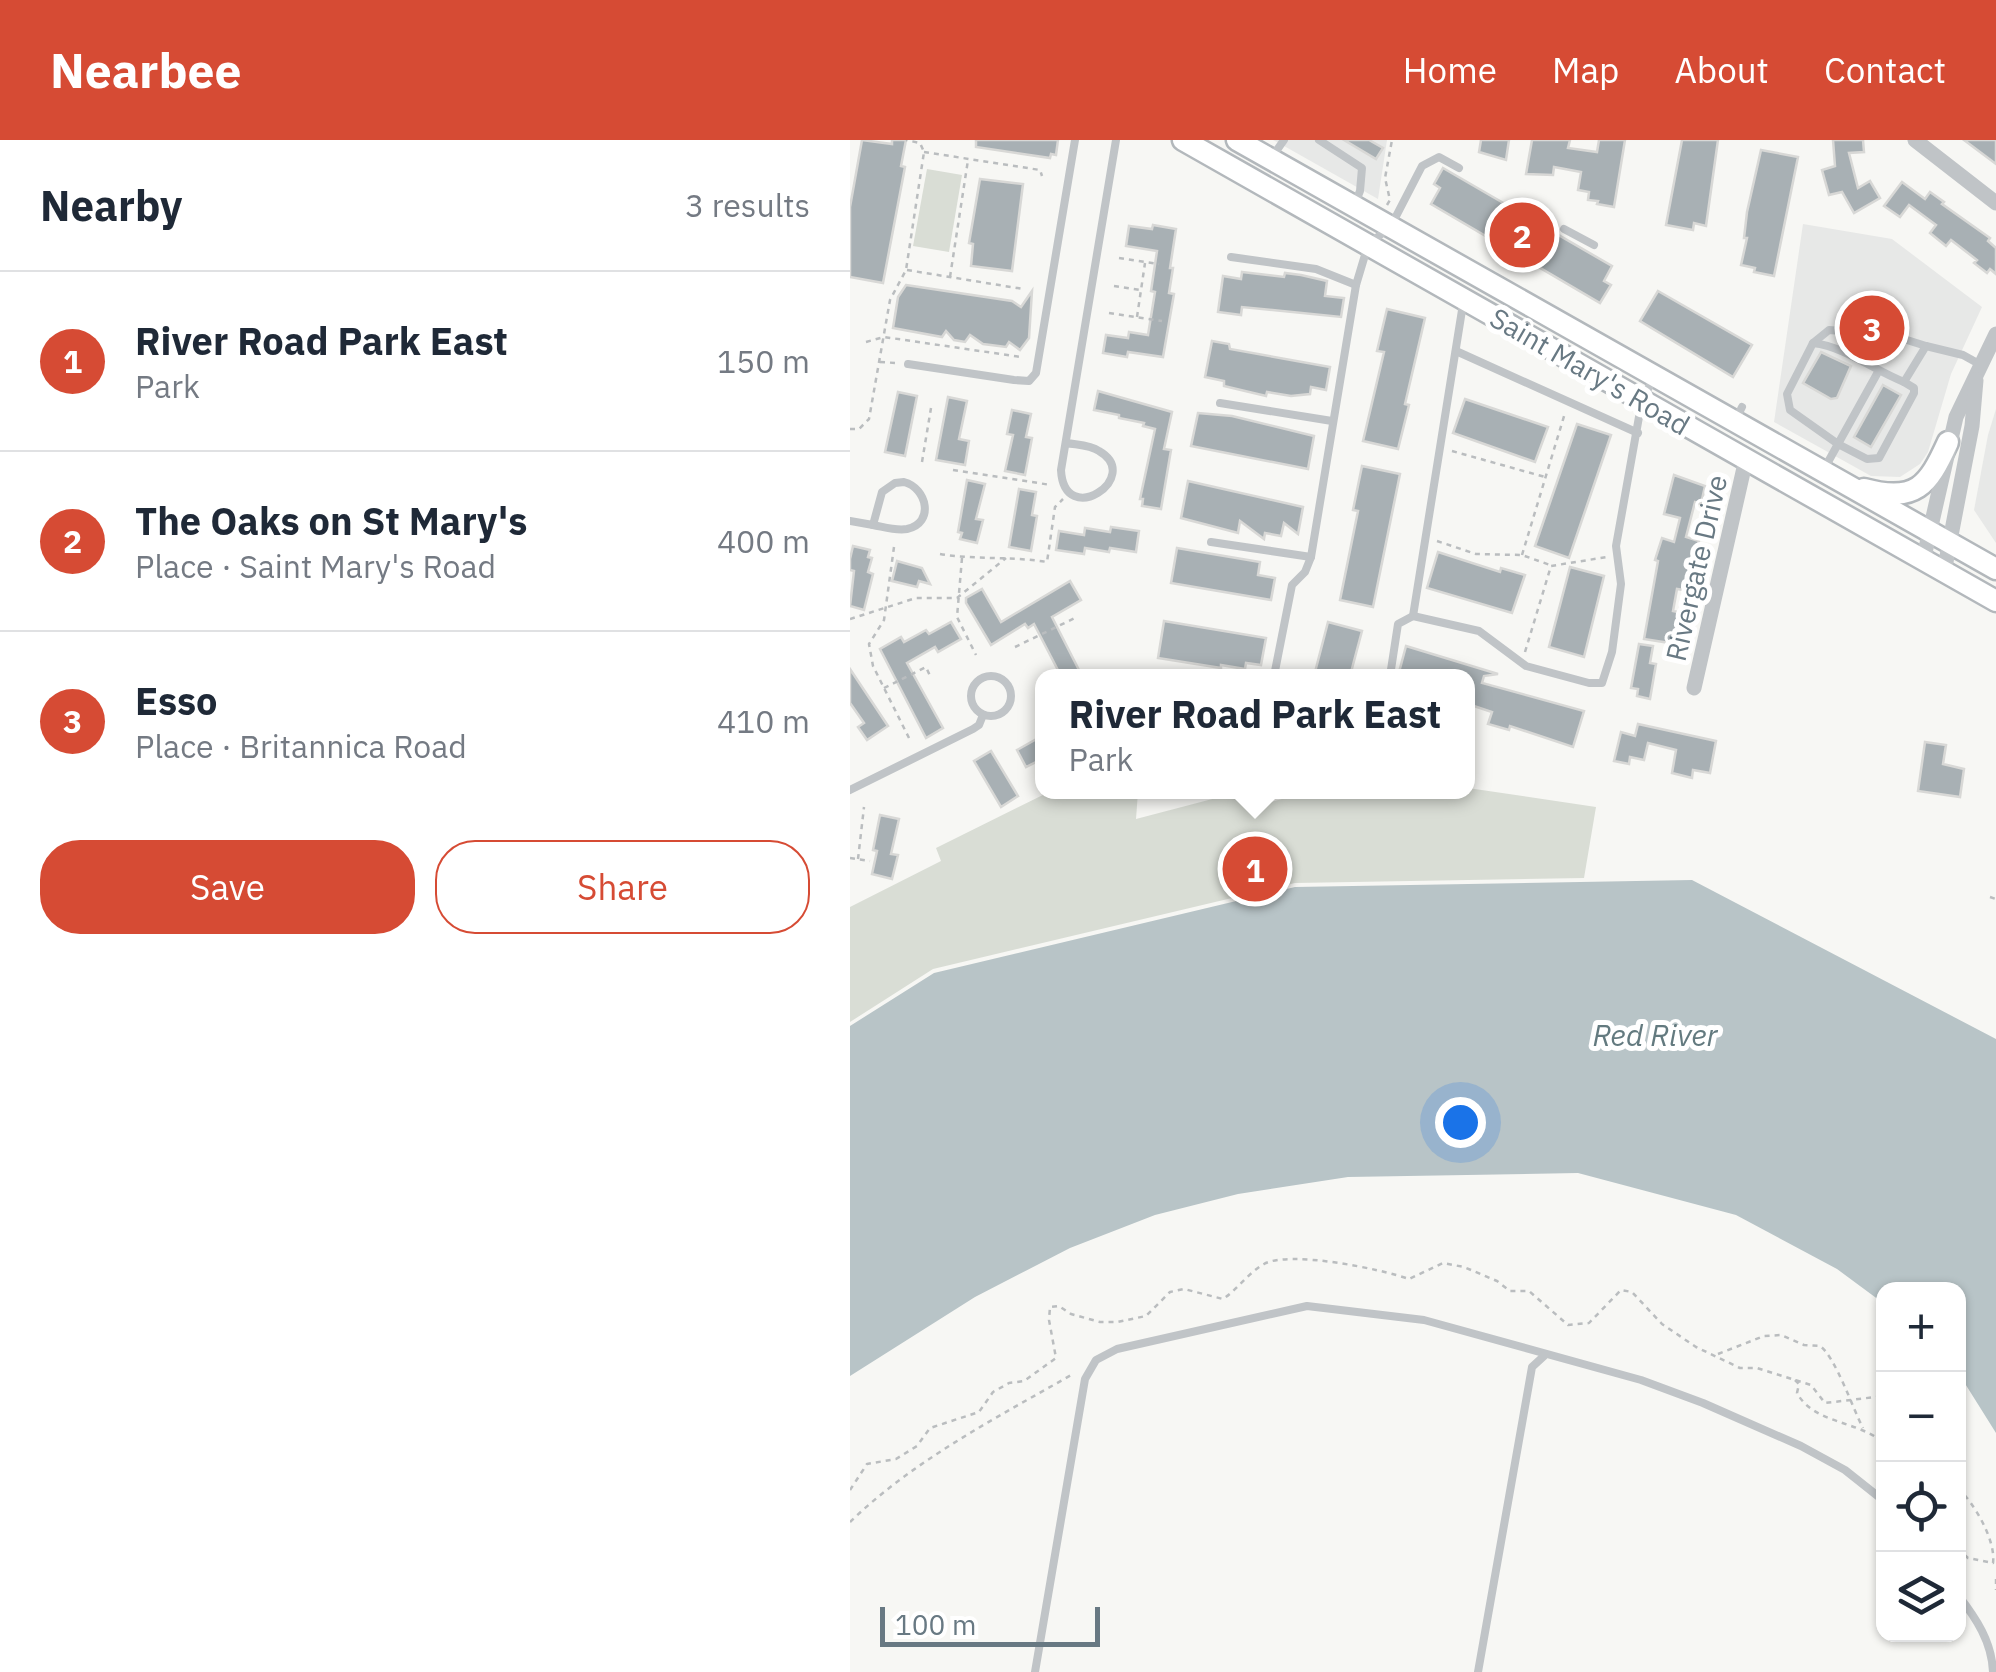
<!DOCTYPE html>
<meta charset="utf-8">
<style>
body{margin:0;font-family:"IBM Plex Sans",sans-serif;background:#f6f6f7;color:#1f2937}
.controls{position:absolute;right:30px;bottom:30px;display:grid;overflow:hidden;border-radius:20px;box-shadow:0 2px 8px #0004}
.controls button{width:90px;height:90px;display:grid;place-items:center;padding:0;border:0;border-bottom:2px solid #e0e1e3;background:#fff;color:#1f2937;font:50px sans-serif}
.scale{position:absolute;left:30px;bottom:25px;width:220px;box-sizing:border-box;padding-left:10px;border:5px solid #687983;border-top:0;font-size:28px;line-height:35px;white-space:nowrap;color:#687983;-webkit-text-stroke:8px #fff;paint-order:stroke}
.you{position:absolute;left:610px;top:982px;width:35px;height:35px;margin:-25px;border:8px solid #fff;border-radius:50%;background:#1a73e8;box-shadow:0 0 0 15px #1a73e833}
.badge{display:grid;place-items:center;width:65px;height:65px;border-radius:50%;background:#d64b34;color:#fff;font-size:32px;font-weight:700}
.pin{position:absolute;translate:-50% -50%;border:5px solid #fff;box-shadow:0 2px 10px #0006}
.popup{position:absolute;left:185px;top:529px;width:440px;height:130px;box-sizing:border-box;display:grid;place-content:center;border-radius:20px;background:#fff;filter:drop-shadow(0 2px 8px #0005);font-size:32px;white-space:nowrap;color:#747a83}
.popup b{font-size:38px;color:#1f2937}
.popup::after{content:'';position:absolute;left:50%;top:100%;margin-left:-20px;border:20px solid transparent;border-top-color:#fff}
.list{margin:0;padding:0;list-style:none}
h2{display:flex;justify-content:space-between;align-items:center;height:130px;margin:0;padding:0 40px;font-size:42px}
h2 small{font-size:32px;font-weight:400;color:#747a83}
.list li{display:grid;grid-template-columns:65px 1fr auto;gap:30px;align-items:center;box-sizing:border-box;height:180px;padding:0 40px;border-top:2px solid #e0e1e3}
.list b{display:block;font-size:38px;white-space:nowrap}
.list p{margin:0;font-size:32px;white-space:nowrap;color:#747a83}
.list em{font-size:32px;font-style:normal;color:#747a83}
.actions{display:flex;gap:20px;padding:30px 40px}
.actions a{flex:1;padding:22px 0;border:2px solid #d64b34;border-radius:40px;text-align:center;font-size:35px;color:#d64b34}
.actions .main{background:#d64b34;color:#fff}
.icon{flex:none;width:55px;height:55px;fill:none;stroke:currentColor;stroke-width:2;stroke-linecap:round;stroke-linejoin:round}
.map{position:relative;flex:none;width:1146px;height:1532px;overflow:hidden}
header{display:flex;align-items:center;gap:60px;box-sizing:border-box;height:140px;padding:0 50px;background:#d64b34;color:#fff}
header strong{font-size:48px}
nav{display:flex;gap:55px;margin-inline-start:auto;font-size:35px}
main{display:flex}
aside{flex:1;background:#fff}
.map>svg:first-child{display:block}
</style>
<header>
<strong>Nearbee</strong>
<nav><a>Home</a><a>Map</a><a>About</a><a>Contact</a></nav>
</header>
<main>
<aside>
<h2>Nearby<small>3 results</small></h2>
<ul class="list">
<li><span class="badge">1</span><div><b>River Road Park East</b><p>Park</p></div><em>150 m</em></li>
<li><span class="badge">2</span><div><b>The Oaks on St Mary's</b><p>Place · Saint Mary's Road</p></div><em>400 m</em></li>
<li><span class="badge">3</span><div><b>Esso</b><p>Place · Britannica Road</p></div><em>410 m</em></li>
</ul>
<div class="actions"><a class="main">Save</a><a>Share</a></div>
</aside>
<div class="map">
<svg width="1146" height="1532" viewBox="0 0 1146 1532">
<rect width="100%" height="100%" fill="#f7f7f4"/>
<g fill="#e7e8e7">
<polygon points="423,0 537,0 528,59 427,2"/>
<polygon points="953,84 1042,99 1132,167 1101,234 1078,312 1070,324 1050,337 1021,336 924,282"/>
<polygon points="1146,269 1146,403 1124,370 1138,295"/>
</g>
<g fill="#d9ddd5">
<polygon points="77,29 112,35 99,112 63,106"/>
<polygon points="618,648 746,667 734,738 445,743 83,829 0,882 0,767 91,721 86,708 199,652 288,652 286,679 389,652 423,652 421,662 457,652 618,652"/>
</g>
<polygon fill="#b8c4c7" points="842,740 1146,899 1146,1293 1109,1234 1108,1150 1034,1150 1033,1163 987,1129 886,1075 728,1033 498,1037 388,1054 305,1075 220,1108 125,1157 0,1236 0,886 84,833 445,747"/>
<g fill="#a8b0b4" stroke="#d8d8d6" stroke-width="2.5">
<polygon points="12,0 42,4 42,0 56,0 51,26 55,27 33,143 0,137 0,67"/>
<polygon points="126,0 208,0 206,15 201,14 200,18 126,7"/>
<polygon points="494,0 519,0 533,8 526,19"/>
<polygon points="631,0 659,0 656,20 629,12"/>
<polygon points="682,0 720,0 718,8 747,12 749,0 775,0 764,67 747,64 748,61 738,60 739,52 728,50 731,32 704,27 703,35 676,34"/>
<polygon points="832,0 868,0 856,86 844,83 843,90 816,85"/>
<polygon points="983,0 1013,0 1014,12 999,13 1008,48 1020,41 1030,58 1004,73 992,52 979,55 972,30 985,26"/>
<polygon points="1114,0 1146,0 1146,24"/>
<polygon points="911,10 948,17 924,136 904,132 905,128 891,125 897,98 894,98 897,72"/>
<polygon points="593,28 762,126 754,141 761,145 750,163 581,64 590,48 584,44"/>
<polygon points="130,39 173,44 162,131 121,126 123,104 119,103"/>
<polygon points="1052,42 1075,59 1080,52 1094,62 1092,64 1140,98 1138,101 1146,108 1146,134 1140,129 1137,133 1124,123 1127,120 1101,100 1096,106 1080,93 1086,85 1059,65 1050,77 1034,66"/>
<polygon points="303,85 326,89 320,128 323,128 319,153 324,154 313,217 278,212 277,217 253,213 256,195 278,198 279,192 298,195 305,152 301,151 307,111 276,106 279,86 302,89"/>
<polygon points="392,132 434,137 435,133 451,135 477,141 475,156 494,158 491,177 392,167 391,175 368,172 373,136 391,139"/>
<polygon points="56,145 162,161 171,167 182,151 179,198 170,210 159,202 156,207 133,204 120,195 115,202 104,200 96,191 92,197 43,188 48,157"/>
<polygon points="808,151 902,205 883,237 790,181"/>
<polygon points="537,169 575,178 555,264 559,265 548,309 513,301 534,212 527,211"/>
<polygon points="1006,180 1039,185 1031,193 1037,202 1008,198 1011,192 1005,185"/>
<polygon points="362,201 379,204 380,209 480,227 476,250 461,247 460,254 441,256 417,252 416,256 374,246 374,241 355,237"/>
<polygon points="971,212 1001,226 987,258 981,259 953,243"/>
<polygon points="1033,245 1051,255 1021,307 1004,297"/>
<polygon points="248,251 322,272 314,309 321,310 311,369 292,366 293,359 290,359 305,289 293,286 294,283 269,278 269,275 244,270"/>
<polygon points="48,252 67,256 55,316 35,312"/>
<polygon points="98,257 117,261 109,299 119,301 115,325 86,320"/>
<polygon points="615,259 698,287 685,322 603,293"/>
<polygon points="162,270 181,274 176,297 182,298 175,335 155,331 163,295 157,294"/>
<polygon points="348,273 382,276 464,296 458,329 341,306"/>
<polygon points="727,284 761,295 719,418 685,406"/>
<polygon points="512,326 550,334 523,467 490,460 508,371 503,370"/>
<polygon points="824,335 855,346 851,364 845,362 836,397 849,401 838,435 842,435 840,451 827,449 823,471 837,474 833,494 828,493 826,504 794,499 808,421 805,420 812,398 824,402 830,378 814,374"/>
<polygon points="117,340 135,344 126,379 133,380 127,403 110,399 112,393 108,392"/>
<polygon points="338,341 453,367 448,394 434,383 431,396 415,393 414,399 390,381 388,393 331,378"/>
<polygon points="169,349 186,352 182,375 187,376 181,411 159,407"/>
<polygon points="261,387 289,391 286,412 260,408 259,412 235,408 234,414 206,410 209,391 234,395 235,388 260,392"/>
<polygon points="3,406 20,410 18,417 22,418 18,432 23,434 14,470 0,466 4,431 0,430 0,419"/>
<polygon points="327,408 410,422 408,435 425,438 421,460 321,443"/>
<polygon points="588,412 650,432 651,428 675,435 662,473 577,448"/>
<polygon points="47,421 72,428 80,444 69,441 67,447 42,441"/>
<polygon points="720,427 754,436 734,517 699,507"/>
<polygon points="220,441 231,460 202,477 232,536 211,536 184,484 178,488 175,484 141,505 116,463 116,458 132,449 151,482"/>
<polygon points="314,481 416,498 411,525 396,523 395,529 371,525 371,528 308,518"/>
<polygon points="101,482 111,499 88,512 85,507 57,523 93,588 76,598 30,509 51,497 54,502 76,490 79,494"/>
<polygon points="478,482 512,491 500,536 464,536"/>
<polygon points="789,504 803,506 800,523 806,524 800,559 787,556 788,549 781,548"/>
<polygon points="556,506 648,534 634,536 632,543 734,571 723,607 660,586 659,590 638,584 642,572 618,564 618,536 548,536"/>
<polygon points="0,529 38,586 17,600 8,587 14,583 0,563"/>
<polygon points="788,584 866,601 860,633 843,630 842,638 822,633 826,610 798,603 794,620 780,617 779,624 764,621 771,592 785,596"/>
<polygon points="192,596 192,619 176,627 167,610"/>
<polygon points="1075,602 1096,605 1093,624 1114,629 1110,657 1068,651"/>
<polygon points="141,611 168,656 151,667 124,621"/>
<polygon points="30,675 49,679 41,714 48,715 42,739 22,734 27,711 23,710"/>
</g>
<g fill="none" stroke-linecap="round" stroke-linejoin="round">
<g stroke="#b3b8bc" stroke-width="25">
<g id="secondary">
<polyline points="333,0 1146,461"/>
<polyline points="387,0 1146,429"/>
<path d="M1014,349c52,14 64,-3 84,-47"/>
</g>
</g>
<g stroke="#babdbf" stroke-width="2.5" stroke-dasharray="5 5" stroke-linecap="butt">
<polyline points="74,12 190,30 192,36"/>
<polyline points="537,65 540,60 535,38 542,0"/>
<polyline points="269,118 309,124"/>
<polyline points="57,130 173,149"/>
<polyline points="100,137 118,20"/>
<polyline points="264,146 291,150"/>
<polyline points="259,173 312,181"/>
<polyline points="287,177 295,123"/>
<polyline points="16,202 34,197 171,217"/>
<polyline points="30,222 46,223"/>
<polyline points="0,289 9,289 19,279 40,160 56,130 74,12 70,3 56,0"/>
<polyline points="602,311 695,337"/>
<polyline points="72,322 81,268"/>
<polyline points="103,330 201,345"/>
<polyline points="587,401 626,414 672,415 700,425"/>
<polyline points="44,407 34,480 19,504 23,526 59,598"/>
<path d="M90,414c36,6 71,2 107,8l8,-55 8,-8"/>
<polyline points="672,415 715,273"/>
<polyline points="112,418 107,477 126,515"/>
<polyline points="0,479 66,458 107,458 156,418"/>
<polyline points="165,507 225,478"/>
<polyline points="675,512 701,426 757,417"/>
<polyline points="34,548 76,527 80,536"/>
<polyline points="0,718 20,721"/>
<polyline points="8,719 14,667"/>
<polyline points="1140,757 1146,759"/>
<path d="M868,1214l46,-18 17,-1 23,10 16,1c15,10 33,63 43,82"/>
<path d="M945,1240l4,4 -2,9c17,31 60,27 87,50"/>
<path d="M1108,1348c16,15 38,52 35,75l-25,-5 -10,-9"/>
<path d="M0,1350l17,-26 29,-5 21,-13 13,-18 49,-16 14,-20 16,-9 15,-2 32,-23 -7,-38 1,-13 9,-1 12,8 29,8h17l29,-6 24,-24 14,-3 39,10c15,-10 25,-26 41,-35 25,-14 117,5 145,15l34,-16 21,4 33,14 13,10h19l39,34 21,-2 32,-33 11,2 30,32 34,23 44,21h17l54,17 14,18 59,-7"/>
<path d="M0,1382c64,-62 146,-104 223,-148"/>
<polyline points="1146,1439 1146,1450"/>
</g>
<g stroke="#c0c4c7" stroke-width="8">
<polyline points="469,0 512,28 510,51 504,66"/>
<polyline points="422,17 434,0"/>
<polyline points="714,89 744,105"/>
<polyline points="381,117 466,129 506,145"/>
<polyline points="1038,194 1076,206"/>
<polyline points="963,203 979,190 1004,192"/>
<polyline points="606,211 788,293"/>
<polyline points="58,224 164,240 179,241 186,233 225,0"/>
<path d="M1028,232l-40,72 -48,-34 -3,-16 26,-51c33,4 60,27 91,39l22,-36 37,9 18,10"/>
<polyline points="370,263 482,281"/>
<polyline points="885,281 892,267"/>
<path d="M217,303c10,2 23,2 32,8 45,26 -35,79 -38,19l55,-330"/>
<polyline points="973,331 988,304 1017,319 1029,318 1064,253 1064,248 1054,242"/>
<path d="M54,342c23,6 31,41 3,47 -11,2 -23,-2 -34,-4l9,-33 13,-9z"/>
<polyline points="0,381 23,385"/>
<polyline points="361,402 461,417"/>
<polyline points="563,476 629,491 676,526 739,543 752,543 762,512 771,444 766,406 792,260 805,236"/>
<circle cx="141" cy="556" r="20"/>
<polyline points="424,536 442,445 455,432 461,417 506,145 518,105 541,86 572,26 589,17 609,28"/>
<polyline points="540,536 548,484 563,476 613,164"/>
<polyline points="0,650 123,589 129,585 133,575"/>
<path d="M1108,1455c18,23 34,47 35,77"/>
<polyline points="185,1532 235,1239 246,1220 267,1209 457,1166 574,1180 791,1240 853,1263 951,1306 995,1330 1034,1361"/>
<polyline points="628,1532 682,1227 694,1216"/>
</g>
<g stroke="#c0c4c7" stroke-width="15">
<polyline points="1065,0 1146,63"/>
<polyline points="1073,421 1106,277 1146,194"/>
<polyline points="1094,432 1122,286 1126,240"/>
<polyline points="844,548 896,319"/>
</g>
<use href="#secondary" stroke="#fff" stroke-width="20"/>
</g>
<g text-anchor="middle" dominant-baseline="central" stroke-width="10" stroke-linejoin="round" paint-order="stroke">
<g font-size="28" fill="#687983" stroke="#fff">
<text transform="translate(740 231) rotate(30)">Saint Mary's Road</text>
<text transform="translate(846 428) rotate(-77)">Rivergate Drive</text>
</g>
<g font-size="30" font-style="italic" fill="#637a7f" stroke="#fff">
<text x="805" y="894">Red River</text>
</g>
</g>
</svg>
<div class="controls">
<button>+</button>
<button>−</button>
<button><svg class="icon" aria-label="locate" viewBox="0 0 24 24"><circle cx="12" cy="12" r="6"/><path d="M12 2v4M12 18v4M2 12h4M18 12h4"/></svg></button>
<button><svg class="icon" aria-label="layers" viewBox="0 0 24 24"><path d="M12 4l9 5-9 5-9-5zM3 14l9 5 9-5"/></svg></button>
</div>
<div class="scale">100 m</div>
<div class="you"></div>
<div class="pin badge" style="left:405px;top:729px">1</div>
<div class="popup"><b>River Road Park East</b>Park</div>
<div class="pin badge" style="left:672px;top:95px">2</div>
<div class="pin badge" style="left:1022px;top:188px">3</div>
</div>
</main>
